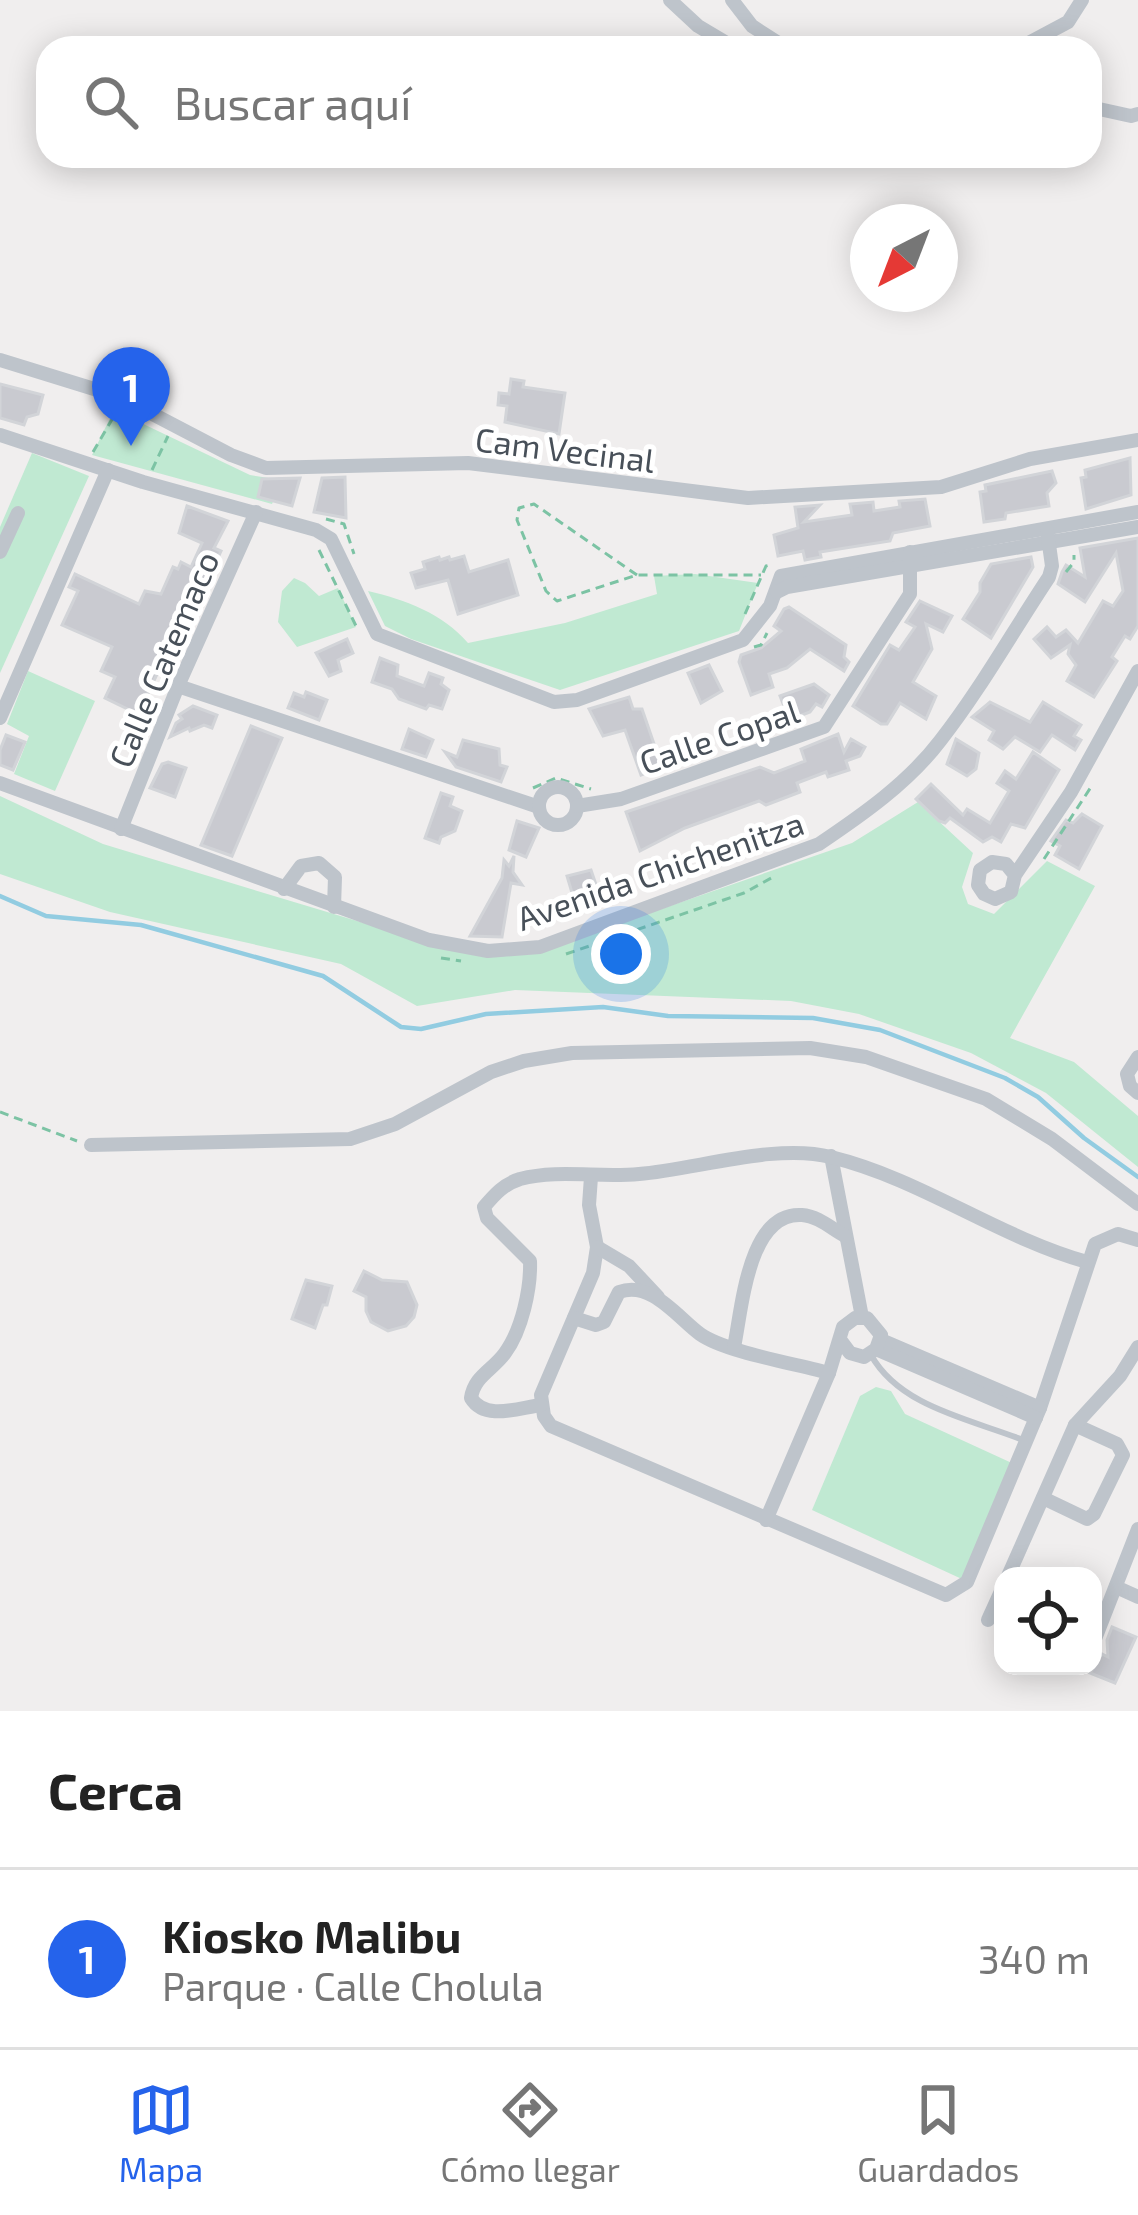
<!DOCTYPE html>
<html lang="es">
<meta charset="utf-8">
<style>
body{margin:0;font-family:"Exo 2",sans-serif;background:#f6f6f6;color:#222}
.controls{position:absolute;right:36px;bottom:36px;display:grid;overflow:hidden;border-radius:24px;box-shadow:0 6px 30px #0003}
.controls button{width:108px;height:108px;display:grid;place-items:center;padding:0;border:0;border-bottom:3px solid #e0e0e0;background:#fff;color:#222;font:60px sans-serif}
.compass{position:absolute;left:850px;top:204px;width:108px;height:108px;border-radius:50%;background:#fff;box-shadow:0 6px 30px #0003;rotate:222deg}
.you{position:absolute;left:621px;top:954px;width:42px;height:42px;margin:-30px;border:9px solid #fff;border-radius:50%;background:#1a73e8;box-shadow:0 0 0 18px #1a73e833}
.badge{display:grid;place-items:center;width:78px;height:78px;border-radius:50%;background:#2563eb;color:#fff;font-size:39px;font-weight:700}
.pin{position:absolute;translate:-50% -99px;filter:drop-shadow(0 3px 6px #0008)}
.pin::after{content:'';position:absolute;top:63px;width:42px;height:36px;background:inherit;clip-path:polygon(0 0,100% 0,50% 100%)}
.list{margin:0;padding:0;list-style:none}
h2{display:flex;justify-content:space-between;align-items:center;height:156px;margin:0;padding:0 48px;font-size:51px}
h2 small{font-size:39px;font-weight:400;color:#767676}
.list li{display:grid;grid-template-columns:78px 1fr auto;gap:36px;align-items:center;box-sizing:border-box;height:180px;padding:0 48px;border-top:3px solid #e0e0e0}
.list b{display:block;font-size:45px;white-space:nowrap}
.list p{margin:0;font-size:39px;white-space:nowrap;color:#767676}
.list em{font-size:39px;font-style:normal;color:#767676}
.icon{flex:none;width:66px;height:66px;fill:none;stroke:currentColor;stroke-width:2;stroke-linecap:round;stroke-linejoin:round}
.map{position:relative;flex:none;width:1138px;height:1711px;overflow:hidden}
.search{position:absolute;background:#fff;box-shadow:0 6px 30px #0003;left:36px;right:36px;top:36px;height:132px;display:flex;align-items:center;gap:30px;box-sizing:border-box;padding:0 42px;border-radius:36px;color:#767676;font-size:45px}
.sheet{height:336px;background:#fff}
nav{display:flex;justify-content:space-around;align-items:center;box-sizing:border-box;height:168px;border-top:3px solid #e0e0e0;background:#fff;font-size:33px;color:#767676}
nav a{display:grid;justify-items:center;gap:6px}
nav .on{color:#2563eb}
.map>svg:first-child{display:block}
</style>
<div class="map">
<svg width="1138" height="1711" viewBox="0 0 1138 1711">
<rect width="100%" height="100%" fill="#f0eeee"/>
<g fill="#c0e9d2">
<polygon points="114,410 250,475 282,480 272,504 92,455"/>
<polygon points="32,453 89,476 0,673 0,527"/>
<path d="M695,574l63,9 -19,48 -179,59 -149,-51 -26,-13 -17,-35c38,9 74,22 100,52l97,-20 92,-29 -3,-18z"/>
<polygon points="294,578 305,583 319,596 338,588 356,627 297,647 278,622 282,591"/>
<polygon points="28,671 95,701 55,791 14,774 29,736 7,724"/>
<polygon points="0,796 103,844 274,896 447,948 528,955 852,843 918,802 973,853 962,887 968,904 994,914 1047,861 1095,886 1010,1038 1074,1062 1138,1116 1138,1167 1046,1093 971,1053 859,1014 791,1001 515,990 417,1006 341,964 110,912 0,874"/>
<polygon points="876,1387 891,1391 905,1414 1014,1464 964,1580 812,1510 860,1396"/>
</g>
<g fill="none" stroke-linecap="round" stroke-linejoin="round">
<polyline stroke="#92cce1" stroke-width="4.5" points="0,896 46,916 141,925 323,976 401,1027 421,1029 486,1014 603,1007 668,1016 813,1018 880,1030 1005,1078 1038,1097 1084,1138 1138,1177"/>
</g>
<g fill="#c9cad0" stroke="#d2d4d8" stroke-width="3">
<polygon points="511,379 524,381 523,387 565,393 559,434 505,422 507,406 498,405 499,393 509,394"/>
<polygon points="0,384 43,395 38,414 27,417 24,425 0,418"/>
<polygon points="1130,458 1131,495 1086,509 1081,478 1086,477 1085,470"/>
<polygon points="1052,471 1056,483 1047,493 1049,506 1006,513 1005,519 984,522 980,492 986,491 985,485"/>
<polygon points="345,477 346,518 314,512 322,478"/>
<polygon points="300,478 292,506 258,497 262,479"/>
<polygon points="925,499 930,526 893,533 890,541 820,552 821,557 805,560 803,551 778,556 774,535 798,528 795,507 820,505 804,522 852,515 850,504 873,502 874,511 900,507 899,501"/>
<polygon points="187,506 228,521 214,548 221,551 210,575 188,610 173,653 158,672 143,704 151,706 146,718 105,698 115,677 101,671 112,647 62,625 78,591 69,587 75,574 139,604 145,591 161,594 173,567 178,569 181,562 191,567 202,543 179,533"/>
<polygon points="1138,538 1138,626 1130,639 1125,636 1112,657 1117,661 1094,697 1067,681 1076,665 1068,654 1070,645 1051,658 1034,639 1047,627 1056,637 1066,630 1078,643 1103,601 1113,606 1123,591 1116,553 1085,602 1058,584 1062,572 1066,565 1085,577 1080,548"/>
<polygon points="464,556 469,572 508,560 518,595 458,614 448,580 416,588 411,573 425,569 423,562 439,557 440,560 449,557 450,560"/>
<polygon points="1031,557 1033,567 991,638 963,619 980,592 980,583 991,564"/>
<polygon points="920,601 952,616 943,632 926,624 932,649 913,682 936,696 926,719 900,703 887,724 881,724 853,706 890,645 899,650 915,627 906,622"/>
<polygon points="789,607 846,645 844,657 849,662 844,671 810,649 787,668 769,674 773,687 751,695 739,662 741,655 761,648 781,631 774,626 784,609"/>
<polygon points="347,639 353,653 338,660 341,671 329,676 316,653"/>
<polygon points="380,658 398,665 397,676 424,686 429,673 443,678 441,684 449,690 442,709 429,705 426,709 399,699 392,689 372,682"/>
<polygon points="709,665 722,691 701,703 688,673"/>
<polygon points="814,684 829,695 822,707 816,704 810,712 797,717 794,712 787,714 780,696"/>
<polygon points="306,692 327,700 319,720 288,708 294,693 304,697"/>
<polygon points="629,697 633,709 642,709 662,767 641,775 625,730 603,736 589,709"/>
<polygon points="990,702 1030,722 1043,702 1081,725 1074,736 1081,740 1075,750 1052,735 1040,752 1015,737 1003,749 989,740 994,731 972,717"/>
<polygon points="193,706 217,715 212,728 204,725 190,731 189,728 170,737 176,723 182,719 179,715"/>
<polygon points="251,726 282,738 232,856 201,845"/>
<polygon points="409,729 433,740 426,757 402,749"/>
<polygon points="838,734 844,752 851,739 865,747 860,756 846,761 849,770 828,777 826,772 797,783 800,792 766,805 759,801 685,828 640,851 626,812 760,767 774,773 805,761 801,749"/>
<polygon points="6,735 25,742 13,770 0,765 0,750"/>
<polygon points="956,739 979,753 976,769 967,776 947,764"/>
<polygon points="463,740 499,749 500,765 507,767 501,782 456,767 445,752 457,757"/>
<polygon points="1033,752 1059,770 1025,828 1011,824 1001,842 992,837 983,842 950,818 945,823 939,821 916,799 931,784 963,815 967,809 990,823 1009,791 997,783 1005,771 1016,779"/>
<polygon points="168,762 186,768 175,797 150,788 162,764"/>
<polygon points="441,793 453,797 450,806 462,811 455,831 441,837 439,843 425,838"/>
<polygon points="1082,814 1102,826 1079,869 1055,855 1060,846 1051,841 1066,820 1073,823"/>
<polygon points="517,821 539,828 526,857 509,850"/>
<polygon points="514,856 513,872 522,885 511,883 502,937 470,936 502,878 504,860 509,866"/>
<polygon points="591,870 603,905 585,911 582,904 576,906 567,876"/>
<polygon points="364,1271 382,1280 407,1282 417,1305 414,1317 406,1326 388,1331 371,1322 366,1311 366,1297 354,1291"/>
<polygon points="306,1280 332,1286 327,1305 323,1305 315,1328 292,1319"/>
<polygon points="1112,1627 1136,1637 1115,1683 1090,1673 1102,1654 1108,1657 1107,1640"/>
</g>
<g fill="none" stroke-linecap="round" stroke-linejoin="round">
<g stroke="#7cc3a4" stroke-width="3" stroke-dasharray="9 6" stroke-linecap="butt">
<polyline points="93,452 117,411"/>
<polyline points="152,470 168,436"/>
<polyline points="326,519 344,524 354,554"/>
<polyline points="319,550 357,628"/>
<polyline points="1066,572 1074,562 1074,555"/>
<polyline points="637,575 534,504 519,508 517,520 546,591 557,601 637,575 761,575"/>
<polyline points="745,614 766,566 770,565"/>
<polyline points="754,647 761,645 767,633"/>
<polyline points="173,661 184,636"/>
<polyline points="752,737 799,720"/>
<polyline points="533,788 556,778 591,789"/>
<polyline points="1044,859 1091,787"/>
<polyline points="566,954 744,893 775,876"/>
<polyline points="441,958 461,961"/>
<polyline points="0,1112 77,1141"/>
</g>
<path stroke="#bec4cb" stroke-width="6" d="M871,1355c29,52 99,64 152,85"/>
<g stroke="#bec4cb" stroke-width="14">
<polyline points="670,0 698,26 735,48"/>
<polyline points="732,0 752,26 786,48"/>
<polyline points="1019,48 1068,22 1082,0"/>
<polyline points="1090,107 1131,116 1138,114"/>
<polyline points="0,360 120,397 231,455 266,468 468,463 748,498 941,487 1030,459 1138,440"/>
<polyline points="0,435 143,482 316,530 331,539 377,634 554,702 577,700 743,640 770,606 781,576 1138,512"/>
<polyline points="0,552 18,513"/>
<polyline points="777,592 787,587 1138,527"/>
<polyline points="178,686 539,807"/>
<polyline points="0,718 108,470"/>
<path d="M0,783l429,157 59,11 52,-4 279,-103c43,-29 89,-61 121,-103 40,-51 73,-110 109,-164l3,-11 -5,-36"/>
<circle cx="558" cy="806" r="19"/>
<polyline points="577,806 621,799 824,727 910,594 910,552"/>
<polyline points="121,829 178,686 256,512"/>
<polyline points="1015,875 1006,864 992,862 980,870 978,885 984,894 995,899 1011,892 1015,875 1071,792 1138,671"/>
<polyline points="284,889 301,866 319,863 335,877 334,907"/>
<polyline points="1138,1057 1127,1074 1130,1086 1138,1093"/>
<polyline points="91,1145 350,1139 395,1124 491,1072 524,1061 572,1053 810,1048 866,1057 986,1099 1052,1139 1138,1204"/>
<polyline points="831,1156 862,1317"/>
<polyline points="591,1177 589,1205 597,1247 593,1273 541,1395 544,1416 551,1426 946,1595 967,1582 1040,1408 1095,1244 1118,1234 1138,1240"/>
<polyline points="597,1247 629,1266 658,1297"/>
<path d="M574,1318l22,7 8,-3 15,-30c32,-12 58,25 81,42 25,18 97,30 129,39"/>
<polyline points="881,1340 1040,1408"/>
<path d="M734,1347c8,-38 14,-136 68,-132 16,1 30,14 43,21"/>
<polyline points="876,1349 1036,1418"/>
<path d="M541,1405c-23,3 -56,16 -70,-7 3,-22 22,-28 34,-45 17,-23 26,-65 25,-92l-43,-43 -3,-11c11,-13 20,-23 36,-28 39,-10 79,-1 119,-5 58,-5 137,-31 192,-17 90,22 167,80 256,105"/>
<polyline points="1043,1498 1087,1519 1094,1514 1123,1455 1117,1444 1075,1425"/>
<polyline points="766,1520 829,1373 843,1327 855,1318 867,1318 881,1335 876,1349 864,1357 850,1353 841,1341"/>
<polyline points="1008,1576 1075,1425 1120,1376 1138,1347"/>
<polyline points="1116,1587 1138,1597"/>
<polyline points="988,1620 1003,1587"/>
<polyline points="1093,1644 1138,1529"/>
</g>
</g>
<g text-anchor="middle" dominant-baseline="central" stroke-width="10" stroke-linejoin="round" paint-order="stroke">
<g font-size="33" fill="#485059" stroke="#fff">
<text transform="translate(565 449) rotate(7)">Cam Vecinal</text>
<text transform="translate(163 659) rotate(-67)">Calle Catemaco</text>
<text transform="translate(719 736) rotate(-19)">Calle Copal</text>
<text transform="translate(660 870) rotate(-19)">Avenida Chichenitza</text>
</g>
</g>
</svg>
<div class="controls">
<button><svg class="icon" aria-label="locate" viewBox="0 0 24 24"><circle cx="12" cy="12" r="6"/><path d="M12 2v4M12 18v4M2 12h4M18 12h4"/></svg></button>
</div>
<svg class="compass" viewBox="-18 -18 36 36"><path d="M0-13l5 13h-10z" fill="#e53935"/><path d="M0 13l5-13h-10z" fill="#767676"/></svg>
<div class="you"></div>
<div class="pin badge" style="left:131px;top:446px">1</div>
<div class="search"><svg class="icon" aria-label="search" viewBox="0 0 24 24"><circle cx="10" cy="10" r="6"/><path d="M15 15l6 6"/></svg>Buscar aquí</div>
</div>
<section class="sheet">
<h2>Cerca<small></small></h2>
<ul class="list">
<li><span class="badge">1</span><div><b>Kiosko Malibu</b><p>Parque · Calle Cholula</p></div><em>340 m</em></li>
</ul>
</section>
<nav>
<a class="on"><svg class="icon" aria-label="map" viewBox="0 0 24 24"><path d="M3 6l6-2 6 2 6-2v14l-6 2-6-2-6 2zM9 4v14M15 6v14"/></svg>Mapa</a>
<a><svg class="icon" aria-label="directions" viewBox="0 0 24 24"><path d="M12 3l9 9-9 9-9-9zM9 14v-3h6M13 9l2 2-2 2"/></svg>Cómo llegar</a>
<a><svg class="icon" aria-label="saved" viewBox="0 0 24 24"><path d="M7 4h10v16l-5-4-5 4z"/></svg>Guardados</a>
</nav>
